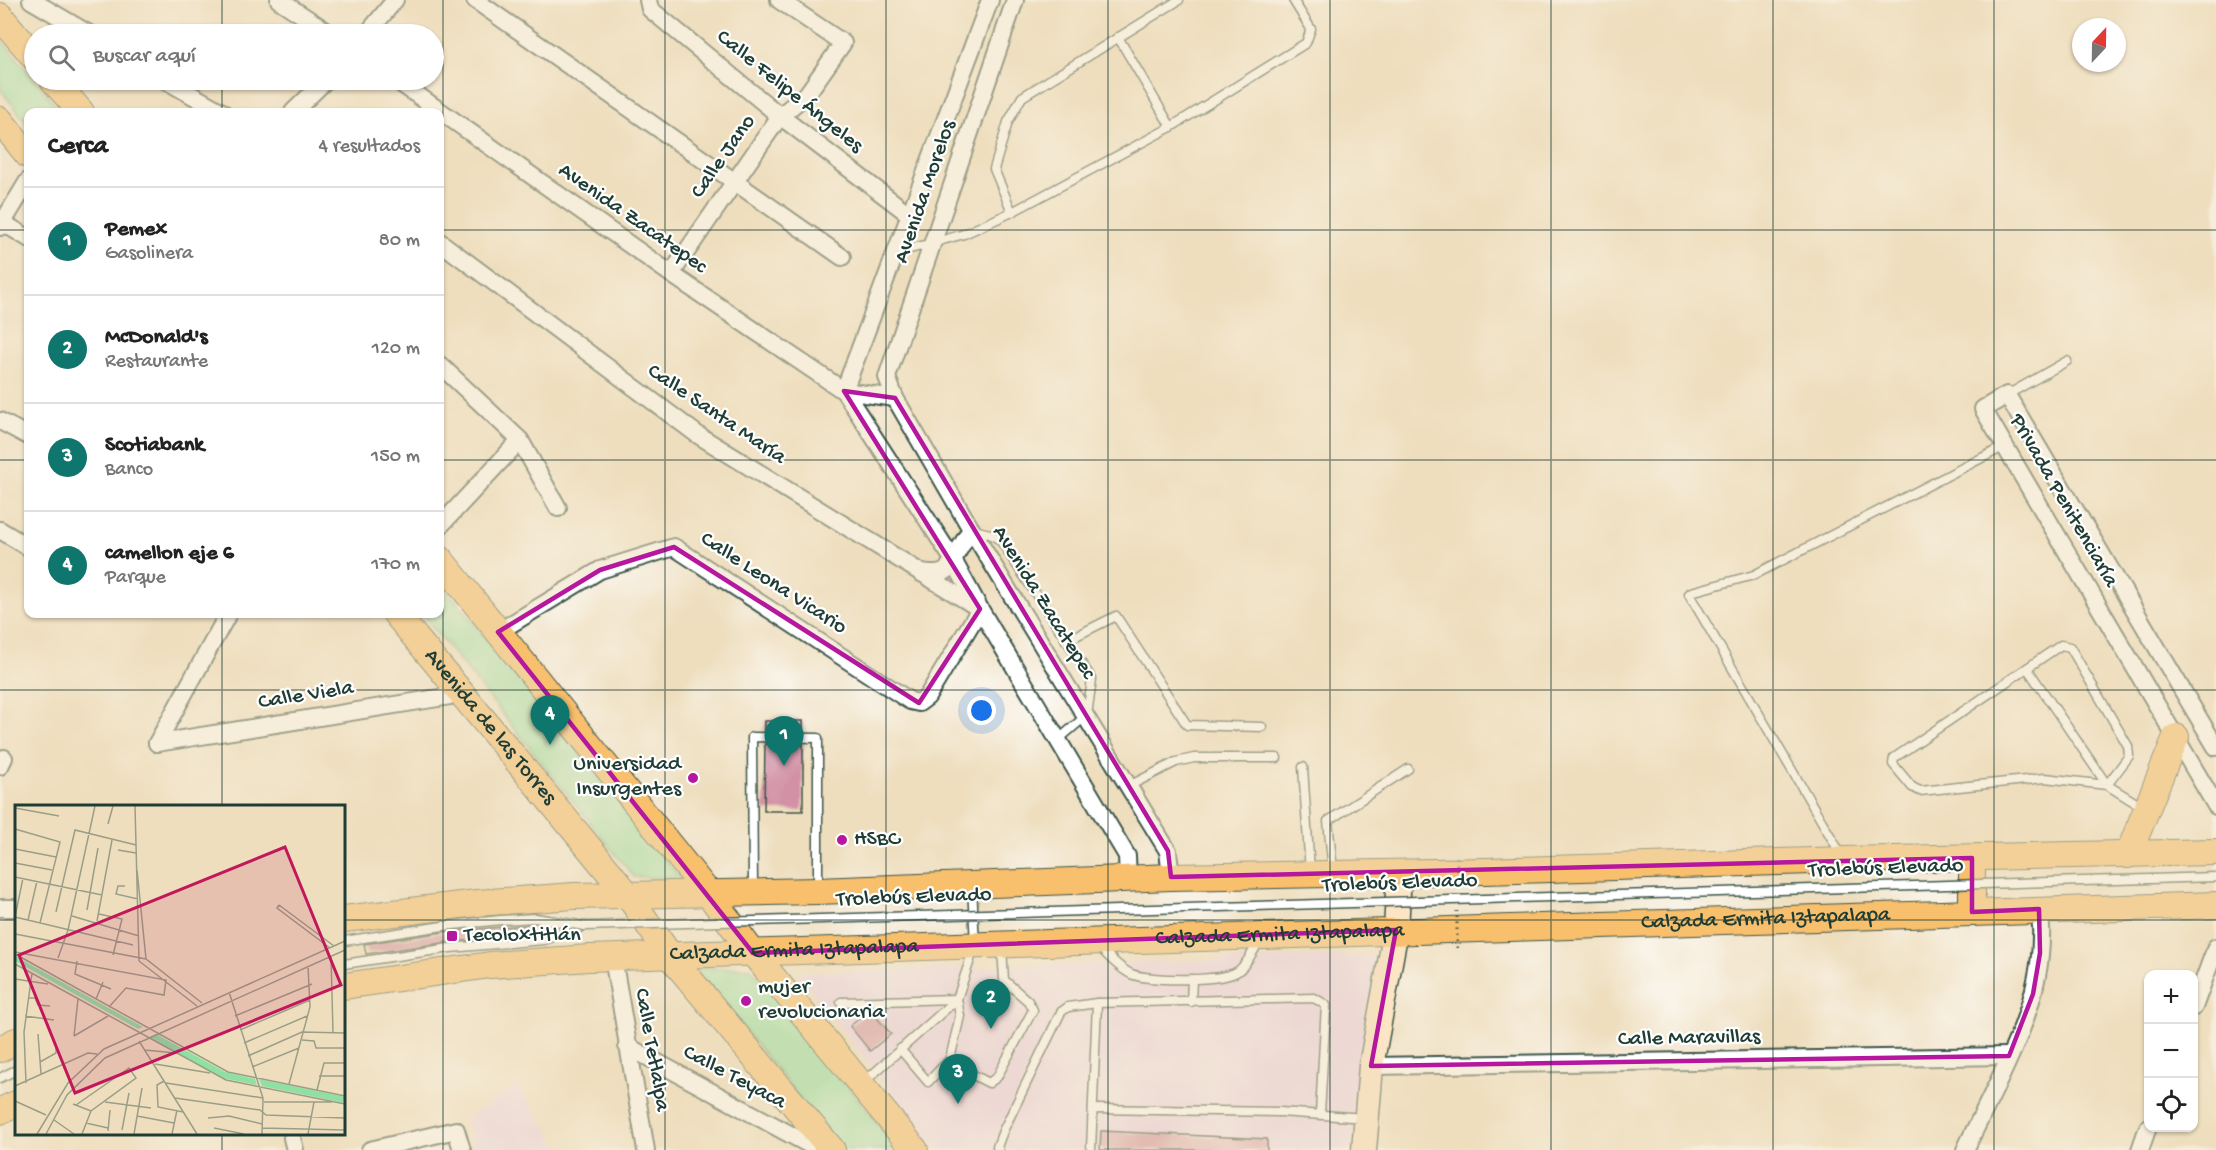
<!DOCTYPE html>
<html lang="es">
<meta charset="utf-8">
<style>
body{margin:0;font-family:"Gochi Hand",sans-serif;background:#f2f2f2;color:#222}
.controls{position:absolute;right:18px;bottom:18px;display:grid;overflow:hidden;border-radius:12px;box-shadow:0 2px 4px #0004}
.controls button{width:54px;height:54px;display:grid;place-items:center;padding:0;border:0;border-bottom:2px solid #e0e0e0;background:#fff;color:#222;font:30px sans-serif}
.compass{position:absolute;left:2072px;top:18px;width:54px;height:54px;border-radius:50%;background:#fff;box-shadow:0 2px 4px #0004;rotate:22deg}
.you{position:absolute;left:982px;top:711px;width:21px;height:21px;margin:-15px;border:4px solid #fff;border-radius:50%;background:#1a73e8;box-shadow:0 0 0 9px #1a73e833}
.badge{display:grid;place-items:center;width:39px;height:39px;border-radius:50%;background:#0f766e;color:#fff;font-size:20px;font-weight:700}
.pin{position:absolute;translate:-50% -50px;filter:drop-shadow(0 2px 3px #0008)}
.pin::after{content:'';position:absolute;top:32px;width:21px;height:18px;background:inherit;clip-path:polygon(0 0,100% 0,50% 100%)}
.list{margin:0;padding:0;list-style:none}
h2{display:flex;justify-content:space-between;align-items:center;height:78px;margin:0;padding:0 24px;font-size:26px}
h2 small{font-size:20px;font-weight:400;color:#767676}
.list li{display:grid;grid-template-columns:39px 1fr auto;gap:18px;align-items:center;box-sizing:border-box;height:108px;padding:0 24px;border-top:2px solid #e0e0e0}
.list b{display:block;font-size:22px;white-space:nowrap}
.list p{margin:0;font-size:20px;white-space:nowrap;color:#767676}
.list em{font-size:20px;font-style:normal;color:#767676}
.icon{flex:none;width:33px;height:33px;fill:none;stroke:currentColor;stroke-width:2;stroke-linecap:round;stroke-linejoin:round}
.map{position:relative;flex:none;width:2216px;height:1150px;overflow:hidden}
.search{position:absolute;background:#fff;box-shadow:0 2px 4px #0004;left:24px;top:24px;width:420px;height:66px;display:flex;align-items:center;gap:15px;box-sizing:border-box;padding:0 21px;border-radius:33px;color:#767676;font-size:22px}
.panel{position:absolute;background:#fff;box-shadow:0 2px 4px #0004;left:24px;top:108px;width:420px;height:510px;border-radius:12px}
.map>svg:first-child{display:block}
</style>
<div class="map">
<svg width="2216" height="1150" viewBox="0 0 2216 1150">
<rect width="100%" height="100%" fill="#fff"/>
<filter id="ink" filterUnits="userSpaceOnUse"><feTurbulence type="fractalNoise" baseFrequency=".0167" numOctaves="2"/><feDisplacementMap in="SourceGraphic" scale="12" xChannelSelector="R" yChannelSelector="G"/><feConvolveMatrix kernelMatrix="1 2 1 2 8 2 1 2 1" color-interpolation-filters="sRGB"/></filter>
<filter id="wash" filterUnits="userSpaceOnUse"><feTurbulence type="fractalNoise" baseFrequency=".008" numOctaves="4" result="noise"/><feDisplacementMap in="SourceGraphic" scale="24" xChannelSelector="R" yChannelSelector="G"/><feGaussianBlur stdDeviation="1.35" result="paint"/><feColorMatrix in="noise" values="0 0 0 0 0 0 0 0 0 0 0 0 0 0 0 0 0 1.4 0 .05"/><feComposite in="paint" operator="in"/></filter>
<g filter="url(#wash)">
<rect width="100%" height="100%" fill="#eedebe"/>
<g fill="#ead1ed">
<polygon points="1382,955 1353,1150 937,1150 797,973"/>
<polygon points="518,1086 561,1150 473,1150 466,1118"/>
</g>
<g fill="#8ee1a2" stroke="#568f6b" stroke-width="1.5">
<polygon points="0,38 61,112 28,112 28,124 0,89"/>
<polygon points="440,581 680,878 634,877 422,614 440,614"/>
<polygon points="694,968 751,968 900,1150 842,1150"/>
</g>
<g id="blocks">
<g fill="#d291a5">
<rect x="765" y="721" width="38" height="10"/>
<polygon points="765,744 803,744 803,811 764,811"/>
<polygon points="527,925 527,935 449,942 366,954 364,944 444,932"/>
<polygon points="870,1010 891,1034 870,1051 850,1026"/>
<polygon points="1101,1131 1267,1139 1267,1150 1100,1150"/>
</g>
</g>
</g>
<g filter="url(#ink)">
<use href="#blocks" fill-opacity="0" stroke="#3e5549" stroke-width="1.5"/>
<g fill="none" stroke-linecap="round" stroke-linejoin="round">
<g stroke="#3e5549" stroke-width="11">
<g id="lane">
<polyline points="1118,37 1171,127"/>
<polyline points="1012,212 994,169 1008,122 1022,97 1179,0"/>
<polyline points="896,253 964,234 1012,212 1171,127 1306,43 1311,29 1293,0"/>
<polyline points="2007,395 2067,361"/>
<polyline points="974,530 990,534 1000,540 1092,679 1087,715 1059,739"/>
<polyline points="1066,641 1116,616 1187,725 1262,727"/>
<polyline points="2027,668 2107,785"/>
<polyline points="1303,767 1310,872"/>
<polyline points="2107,785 2129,756 2128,746 2070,647 2061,645 1894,758 1893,764 1912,787 1920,791 2045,778 2107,785 2144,808"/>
<polyline points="1129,786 1176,762 1194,758 1277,758"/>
<polyline points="1842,856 1689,594 1691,592 1754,575 2005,446"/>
<polyline points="1333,871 1328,821 1408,769"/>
<polyline points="753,889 752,737 818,738 818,887"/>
<path d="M1099,947c9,9 21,22 32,27 18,7 92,8 107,-3 9,-6 15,-21 22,-30"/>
<polyline points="344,964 450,948 544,940 585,926"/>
<polyline points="841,1002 957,999 960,1016 950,1059 952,1064 989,1083 997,1077 1033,1010 1028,1001 1004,980 1002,948"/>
<polyline points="1191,1002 1192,979"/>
<polyline points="900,1049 928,1082 950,1059"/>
<polyline points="0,1078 16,1070"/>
<polyline points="863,1083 957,999 975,945 972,886"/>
<polyline points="1093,1109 1280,1112 1365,1118"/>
<polyline points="999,1150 997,1147 1003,1131 1061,1012 1068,1007 1097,1003 1314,998 1326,1005 1320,1114"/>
<polyline points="1091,1150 1097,1003"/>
</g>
</g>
<g stroke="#3e5549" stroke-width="20">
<g id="street">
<polyline points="31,0 89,34"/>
<polyline points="279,0 331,34"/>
<polyline points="475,0 842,257"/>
<polyline points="648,0 650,9 780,116 910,215"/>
<polyline points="990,0 844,391 952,558 980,609 1127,856 1128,879"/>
<polyline points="1015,0 887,377 895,398 971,529 1168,851 1171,877"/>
<polyline points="367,34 395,0"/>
<polyline points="165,80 222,112"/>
<polyline points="396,80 671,274 844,391 895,398"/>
<polyline points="293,112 326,80"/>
<polyline points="0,221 28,238"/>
<polyline points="0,227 28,181"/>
<polyline points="440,242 698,435 980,609 927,697 919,703 910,701 674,547 600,570 498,632"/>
<polyline points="671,274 780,116 807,94 843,43 779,0"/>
<polyline points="440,365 520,440 558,508"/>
<polyline points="0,421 28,436"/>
<polyline points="440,526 520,440"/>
<polyline points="0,530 28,547"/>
<path d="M921,573c10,1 18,3 26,-3l24,-41"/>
<polyline points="157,743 463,694"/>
<polyline points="157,743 228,614"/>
<polyline points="2216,747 2007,395 1983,409 2216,806"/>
<polyline points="0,766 4,758"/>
<polyline points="0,908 16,908"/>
<polyline points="613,958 646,1150"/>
<polyline points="2194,1007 2216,947"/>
<polyline points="627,1046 819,1150"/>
<polyline points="1371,1066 2009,1056"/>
<polyline points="292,1138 295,1150"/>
<polyline points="370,1150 456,1130 462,1150"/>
<path d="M1965,1150c30,-64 76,-140 76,-213 1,-9 -1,-18 -2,-28"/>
<polyline points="2140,1150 2148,1127"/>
</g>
</g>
<g stroke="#3e5549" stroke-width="27">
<polyline id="secondary" points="1364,1150 1371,1066 1396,930 1399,873"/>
</g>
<g stroke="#3e5549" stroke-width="28">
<g id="primary">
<polyline points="0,16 34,57"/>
<polyline points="53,80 81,112"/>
<polyline points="0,120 28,155"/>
<polyline points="440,559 708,893 753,953 915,1150"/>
<path id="s1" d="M396,614l232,281 42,61 162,194"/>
<polyline points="2128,855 2176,737"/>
<polyline points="1972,912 1972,858"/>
<polyline points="344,919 477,903 574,896 818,891 1171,877 1486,871 1844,860 2216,852"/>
<path id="s2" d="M344,986l146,-21 99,-7 1627,-53"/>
<polyline points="0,1049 16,1041"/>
<polyline points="0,1111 16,1104"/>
</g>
</g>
<use href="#lane" stroke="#fff" stroke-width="8"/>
<use href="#street" stroke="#fff" stroke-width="16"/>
<use href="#secondary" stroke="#fce5c4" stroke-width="24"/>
<use href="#primary" stroke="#f8bf6c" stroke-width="26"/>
<g stroke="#3e5549" stroke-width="11" stroke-linecap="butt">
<polyline id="lane-bridge" points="344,941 443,926 501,920 535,918 585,926 2216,877"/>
</g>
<g stroke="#3e5549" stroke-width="3" stroke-dasharray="1.5 4.5" stroke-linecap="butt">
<polyline points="1457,889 1457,853"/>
<polyline points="1457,948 1457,911"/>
</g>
<use href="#lane-bridge" stroke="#fff" stroke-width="8"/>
</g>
</g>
<path d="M0 0H2216V1150H0ZM844,391l51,7 273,453 3,26 801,-19v54l67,-3 1,44 -7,41 -24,62 -638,10 25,-136 -643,23 -255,-321 102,-62 74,-23 245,156 61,-94z" fill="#eedebe" fill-opacity=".55" fill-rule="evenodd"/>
<path fill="none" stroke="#b5179e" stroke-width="4.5" stroke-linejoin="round" d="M844,391l51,7 273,453 3,26 801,-19v54l67,-3 1,44 -7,41 -24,62 -638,10 25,-136 -643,23 -255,-321 102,-62 74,-23 245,156 61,-94z"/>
<path fill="none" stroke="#1f3d34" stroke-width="1.5" stroke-opacity="0.55" d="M222,0v34M443,0v1150M665,0v1150M886,0v1150M1108,0v1150M1330,0v1150M1551,0v1150M1773,0v1150M1994,0v1150M222,80v32M0,230h28M440,230h1776M0,460h28M440,460h1776M222,614v192M0,690h2216M0,920h16M344,920h1872M222,1134v16"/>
<g fill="#b5179e" stroke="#fff" stroke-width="2">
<circle cx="693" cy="778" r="6"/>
<circle cx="842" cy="840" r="6"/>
<rect x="446" y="930" width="12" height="12" rx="3"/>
<circle cx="746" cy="1001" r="6"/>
</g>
<g text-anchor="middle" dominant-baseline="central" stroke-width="4.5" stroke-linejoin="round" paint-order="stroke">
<g font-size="22" fill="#1f3d34" stroke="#fff">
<text transform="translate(789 92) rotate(39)">Calle Felipe Ángeles</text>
<text transform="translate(724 157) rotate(-55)">Calle Jano</text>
<text transform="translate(926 192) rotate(-71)">Avenida Morelos</text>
<text transform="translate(632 219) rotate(35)">Avenida Zacatepec</text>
<text transform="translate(716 415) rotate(34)">Calle Santa María</text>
<text transform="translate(2063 501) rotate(60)">Privada Penitenciaría</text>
<text transform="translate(773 584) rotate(33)">Calle Leona Vicario</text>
<text transform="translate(1043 603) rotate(58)">Avenida Zacatepec</text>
<text transform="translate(306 696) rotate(-9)">Calle Viela</text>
<text stroke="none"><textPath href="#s1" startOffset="147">Avenida de las Torres</textPath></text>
<text transform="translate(1886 869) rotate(-2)">Trolebús Elevado</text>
<text transform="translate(1400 884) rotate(-2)">Trolebús Elevado</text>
<text transform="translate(914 898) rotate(-2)">Trolebús Elevado</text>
<text stroke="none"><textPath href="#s2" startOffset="1424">Calzada Ermita Iztapalapa</textPath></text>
<text stroke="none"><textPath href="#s2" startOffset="938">Calzada Ermita Iztapalapa</textPath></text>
<text stroke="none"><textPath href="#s2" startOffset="452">Calzada Ermita Iztapalapa</textPath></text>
<text transform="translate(1689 1039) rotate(-1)">Calle Maravillas</text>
<text transform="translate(651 1050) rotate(80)">Calle Tetlalpa</text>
<text transform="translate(734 1078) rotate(28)">Calle Teyaca</text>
</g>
<g font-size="22" fill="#1f3d34" stroke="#fff" text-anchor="start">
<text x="681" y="765" text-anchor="end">Universidad<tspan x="681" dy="25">Insurgentes</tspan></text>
<text x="854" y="840">HSBC</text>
<text x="464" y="936">Tecoloxtitlán</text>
<text x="758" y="988">mujer<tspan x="758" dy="25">revolucionaria</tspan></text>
</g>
</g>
<g transform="translate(15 805)">
<rect width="330" height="330" fill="#eedebe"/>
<path d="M0,151l128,71 -5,2 -123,-68zM141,229l69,38 30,7 2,6 -35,-7 -73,-41zM244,274l86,18v6l-83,-17z" fill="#8ee1a2"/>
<path fill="none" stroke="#9b9e87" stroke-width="1.5" d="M120,1l4,155 58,45M0,3l44,8M93,19l5,-18M0,24l45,13 -20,81M0,44l41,8M103,45l18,3M0,58l37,7M122,65l9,89M0,72l87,18M110,81h-7l-2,8 22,5M264,100l-2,3 53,40M264,100l55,41M72,105l11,-62M41,107l19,-82 61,15M84,109l23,5 -9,36M57,111l67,20M0,112l118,28M0,112l8,-39M13,115l9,-39M82,116l15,-81M0,129l131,25 56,44M0,147l151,28 -2,15 -38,-7 -17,19M0,149l213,118 117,24M316,151l2,77M43,153l10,-28 27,-124M62,156l-2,13 36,15M0,159l211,116 119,24M0,174l33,5M214,187l34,106 -1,36M13,193h7l3,7 12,1M81,194l7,-17M10,211l29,4M220,211l77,-32M225,225l70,-30M23,229l3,40M59,231l34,-20M59,231l4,-37M287,235l12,1 2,7h29M124,236l58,93M229,238l63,-27M130,245l31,3M233,251l54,-24 43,1M25,257l16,-9v-7M140,259l55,9M237,262l47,-19M304,271h26M149,276l-7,4 1,22 25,5M11,278l-2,-51 8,-59M151,278l97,15M274,279l21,-77 -2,-41M0,281l73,-33 9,1M302,285l7,-27h21M160,293l85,12 6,5 79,3M0,296l31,14M90,297l46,6M249,297h68M58,299l18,7M61,300l53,-37 7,10 -45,33 -9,23M122,311l37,7M193,313l21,-2 33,8M39,315l20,14M71,318l22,5M199,323l30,6M247,323l83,2M107,325l7,-37M93,326l2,-21M22,329l31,-51 36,-34 241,-108M31,329l21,-39 38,-37 240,-108M119,329l8,-46M157,329l5,-24M293,329l6,-32"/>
<path fill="#c2185b" fill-opacity="0.15" stroke="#c2185b" stroke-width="3" d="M270,42l56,138 -266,108 -56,-138z"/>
<rect width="330" height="330" fill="none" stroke="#1f3d34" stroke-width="3"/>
</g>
</svg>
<div class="controls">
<button>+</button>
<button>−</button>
<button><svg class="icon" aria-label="locate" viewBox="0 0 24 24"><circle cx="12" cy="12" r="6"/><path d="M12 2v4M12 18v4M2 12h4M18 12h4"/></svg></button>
</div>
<svg class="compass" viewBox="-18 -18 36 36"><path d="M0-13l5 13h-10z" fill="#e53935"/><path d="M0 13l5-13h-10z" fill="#767676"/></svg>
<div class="you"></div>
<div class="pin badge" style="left:784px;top:766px">1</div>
<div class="pin badge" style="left:991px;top:1029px">2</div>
<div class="pin badge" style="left:958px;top:1104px">3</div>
<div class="pin badge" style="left:550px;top:745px">4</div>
<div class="search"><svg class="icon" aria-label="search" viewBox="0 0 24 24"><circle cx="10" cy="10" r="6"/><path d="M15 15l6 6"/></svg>Buscar aquí</div>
<section class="panel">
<h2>Cerca<small>4 resultados</small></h2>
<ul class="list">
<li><span class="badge">1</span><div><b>Pemex</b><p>Gasolinera</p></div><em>80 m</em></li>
<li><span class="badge">2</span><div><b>McDonald's</b><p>Restaurante</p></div><em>120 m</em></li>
<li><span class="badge">3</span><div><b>Scotiabank</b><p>Banco</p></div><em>150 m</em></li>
<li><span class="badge">4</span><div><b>camellon eje 6</b><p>Parque</p></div><em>170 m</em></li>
</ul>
</section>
</div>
